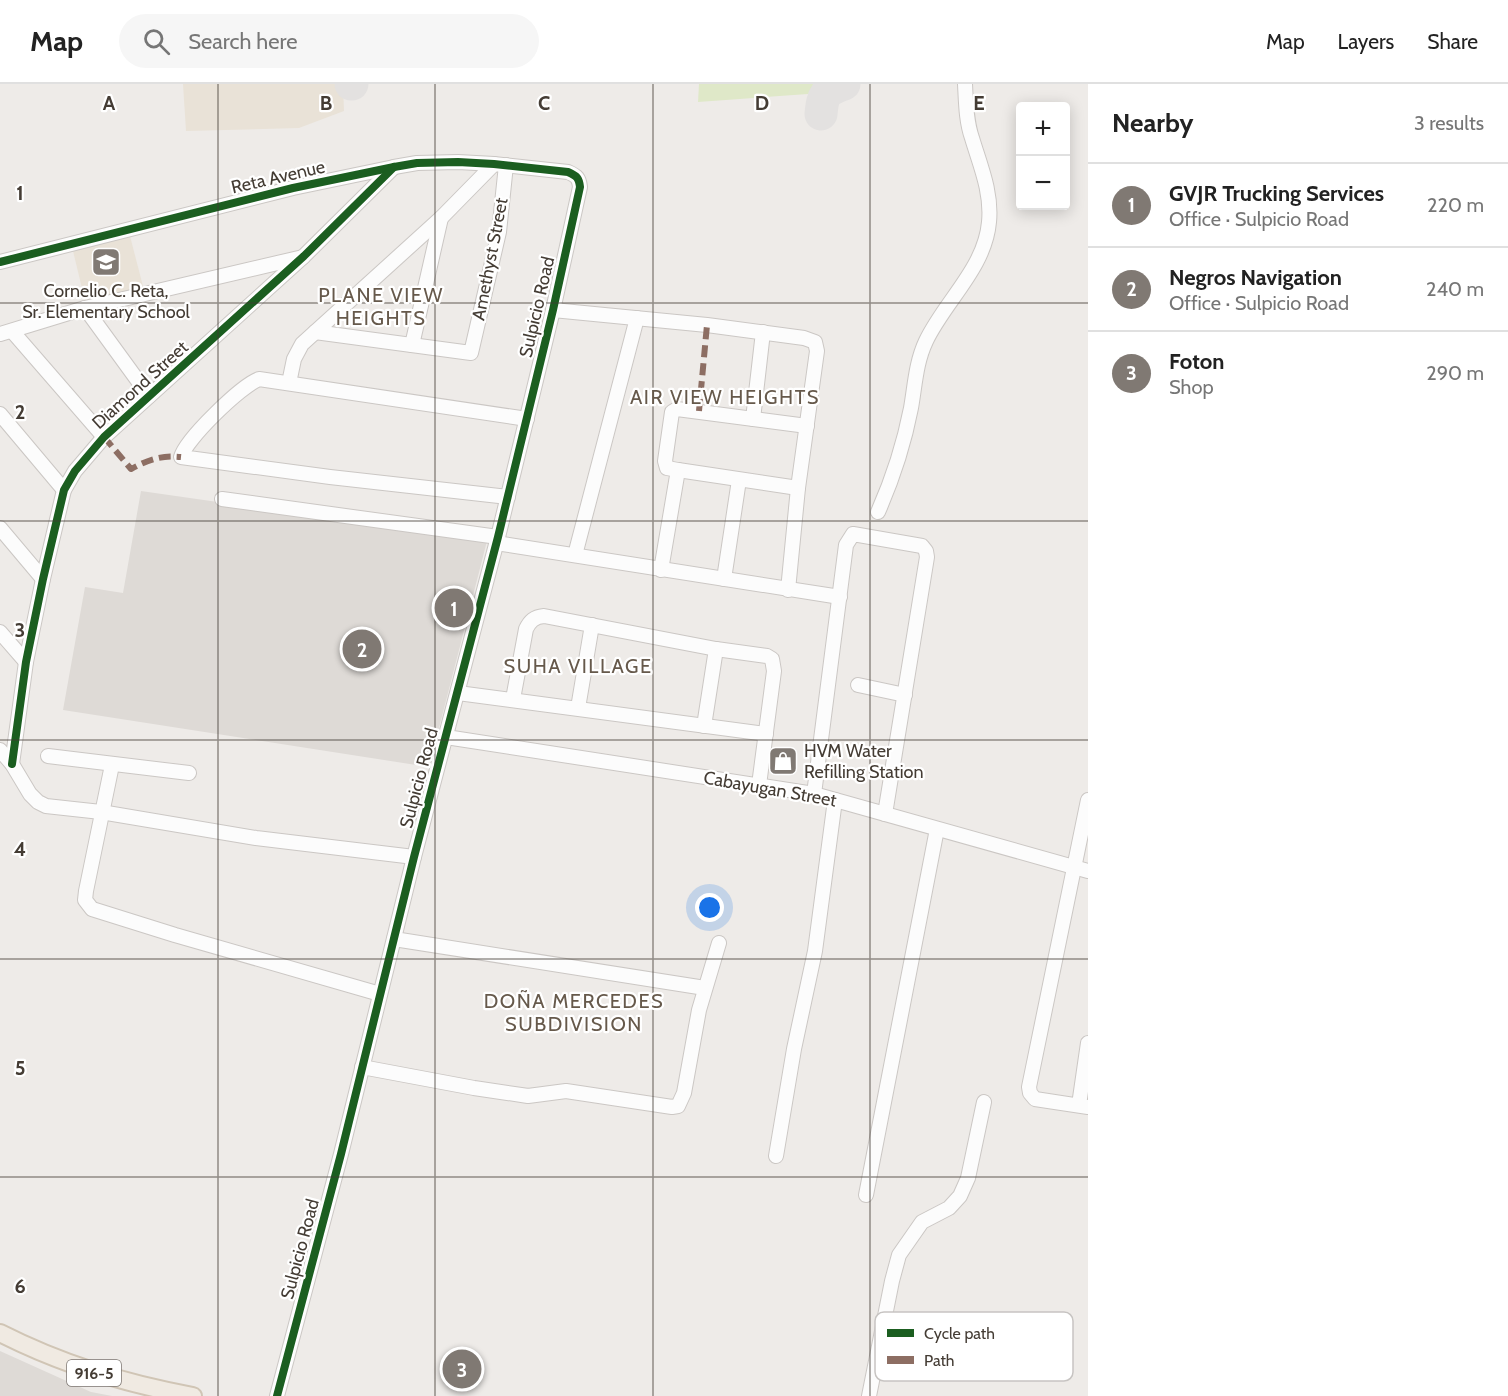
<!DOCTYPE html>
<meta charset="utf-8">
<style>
body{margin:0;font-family:Cabin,sans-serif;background:#f6f6f6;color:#222}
.controls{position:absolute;right:18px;top:18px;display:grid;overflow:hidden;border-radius:6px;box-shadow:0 3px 15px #0003}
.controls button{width:54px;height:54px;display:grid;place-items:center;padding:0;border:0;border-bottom:2px solid #e0e0e0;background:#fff;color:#222;font:30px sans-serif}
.you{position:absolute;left:710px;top:824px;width:21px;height:21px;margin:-15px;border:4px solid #fff;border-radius:50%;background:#1a73e8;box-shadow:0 0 0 9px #1a73e833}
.badge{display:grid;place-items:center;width:39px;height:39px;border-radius:50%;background:#807973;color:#fff;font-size:20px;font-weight:700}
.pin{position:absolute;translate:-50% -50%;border:3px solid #fff;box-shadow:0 2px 6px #0006}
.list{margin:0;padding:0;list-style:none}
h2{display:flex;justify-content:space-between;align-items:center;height:78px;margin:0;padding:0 24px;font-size:26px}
h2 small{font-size:20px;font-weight:400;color:#767676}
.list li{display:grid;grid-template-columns:39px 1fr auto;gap:18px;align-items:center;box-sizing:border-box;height:84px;padding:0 24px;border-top:2px solid #e0e0e0}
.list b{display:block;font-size:22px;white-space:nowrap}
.list p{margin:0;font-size:20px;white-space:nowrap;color:#767676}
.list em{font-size:20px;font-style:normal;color:#767676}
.icon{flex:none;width:33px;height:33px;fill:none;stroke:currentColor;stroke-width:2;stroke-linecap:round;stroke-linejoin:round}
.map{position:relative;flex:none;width:1088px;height:1312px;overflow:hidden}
header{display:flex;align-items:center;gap:36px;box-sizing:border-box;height:84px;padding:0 30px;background:#fff;border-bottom:2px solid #e0e0e0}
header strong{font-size:28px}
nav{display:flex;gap:33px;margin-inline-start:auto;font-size:21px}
.search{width:420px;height:54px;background:#f6f6f6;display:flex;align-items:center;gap:15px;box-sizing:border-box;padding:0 21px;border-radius:33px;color:#767676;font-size:22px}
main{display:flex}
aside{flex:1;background:#fff}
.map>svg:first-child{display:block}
</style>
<header>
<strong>Map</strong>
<div class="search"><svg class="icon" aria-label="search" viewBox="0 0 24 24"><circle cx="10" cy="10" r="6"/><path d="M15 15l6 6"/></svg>Search here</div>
<nav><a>Map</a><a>Layers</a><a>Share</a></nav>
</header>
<main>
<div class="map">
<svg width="1088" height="1312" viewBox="0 0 1088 1312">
<rect width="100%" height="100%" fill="#eeebe8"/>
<g fill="#dedad6">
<polygon points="141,407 487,457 429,683 63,626 85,503 123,509"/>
<polygon points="0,1267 91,1308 112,1312 0,1312"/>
</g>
<g fill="#e9e2d7">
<polygon points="183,0 343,0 344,27 299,44 186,47"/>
<polygon points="130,152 144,206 86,221 73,167"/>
</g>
<polygon fill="#dfe8c8" points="699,0 830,0 822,9 698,18"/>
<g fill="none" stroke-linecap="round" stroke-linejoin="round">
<g stroke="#e3e1e0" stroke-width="33">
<polyline points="351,0 352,0"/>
<path d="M821,30c2,-20 4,-23 23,-30"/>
</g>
<g stroke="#cbc7c4" stroke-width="16">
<g id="minor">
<path d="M0,178l293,-74 101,-21 23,-4 41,-1 36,2 74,8c9,4 11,6 12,15l-27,123 -55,227 -84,320 -73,297 -64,242"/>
<polyline points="85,224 149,312"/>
<polyline points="553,226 707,241 804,254 815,258 817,267 798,404 788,506"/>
<polyline points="12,247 104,353"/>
<polyline points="315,248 471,269 499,148 506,81"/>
<polyline points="0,250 85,224 303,173"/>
<polyline points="412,261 441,134"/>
<polyline points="289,299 294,275 302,260 441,134 494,80"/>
<polyline points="0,330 64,406"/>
<polyline points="753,335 763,248"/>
<polyline points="798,404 678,386 667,384 665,377 672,328 677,325 807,342"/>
<path d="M508,413l-178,-20 -149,-20c5,-18 60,-71 78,-78l268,40"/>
<polyline points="222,415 498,453"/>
<path d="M878,428c15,-34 26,-68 33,-104 4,-23 5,-46 15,-67 19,-40 59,-73 63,-119 3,-30 -9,-57 -17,-84 -6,-17 -6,-36 -7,-54"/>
<polyline points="0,444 43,495"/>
<polyline points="496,459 840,513"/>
<polyline points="575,471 637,234"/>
<polyline points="661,486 678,386"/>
<polyline points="724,495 739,396"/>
<polyline points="0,548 26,578"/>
<polyline points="858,601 905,611"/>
<polyline points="458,609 766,650"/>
<path d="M513,615l13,-70c4,-8 8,-12 18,-13l172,33 51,7 5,3 2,12 -15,114"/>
<polyline points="578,624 592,541"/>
<polyline points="704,642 716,565"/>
<polyline points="446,653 814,710 1088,787"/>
<polyline points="0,666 12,680 30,710 38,718 46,722 101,728 256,754 414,773"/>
<polyline points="48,672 189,689"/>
<polyline points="12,680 26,578 43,495 64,406 75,387 104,353 304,172 394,83"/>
<polyline points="112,681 86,807 85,816 92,825 175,851 380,910"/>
<polyline points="814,710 846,461 853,450 922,462 926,467 927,473 885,730"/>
<polyline points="1088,716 1029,1003 1030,1009 1035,1015 1088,1023"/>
<polyline points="394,855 705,904"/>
<polyline points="362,983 474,1004 528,1012 566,1007 672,1023 678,1022 684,1009 699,926 719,859"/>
<polyline points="1079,1021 1088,959"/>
<polyline points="776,1072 794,965 815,867 835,716"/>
<polyline points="866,1111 937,745"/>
<polyline points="869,1312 892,1197 899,1171 922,1138 949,1124 960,1112 968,1094 984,1018"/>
</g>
</g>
<g stroke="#d0c5b5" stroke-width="20">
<path id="major" d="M0,1249c61,31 126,51 193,63"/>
</g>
<use href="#minor" stroke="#fcfcfc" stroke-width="14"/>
<use href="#major" stroke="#f0eae2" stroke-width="16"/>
<g stroke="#8d6e63" stroke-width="6" stroke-dasharray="12 6" stroke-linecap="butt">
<polyline points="699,327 707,241"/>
<path d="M104,353l27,32c17,-9 30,-14 50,-12"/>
</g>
<g stroke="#fff" stroke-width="11">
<g id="cycleway">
<path d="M0,178l293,-74 101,-21 23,-4 41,-1 36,2 74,8c9,4 11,6 12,15l-27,123 -55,227 -84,320 -73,297 -64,242"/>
<polyline points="12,680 26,578 43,495 64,406 75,387 104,353 304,172 394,83"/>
</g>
</g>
<use href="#cycleway" stroke="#1b5e20" stroke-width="8"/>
</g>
<path fill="none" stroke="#443c34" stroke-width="1.5" stroke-opacity="0.55" d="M218,0v1312M435,0v1312M653,0v1312M870,0v1312M0,219h1088M0,437h1088M0,656h1088M0,875h1088M0,1093h1088"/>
<defs>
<g id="school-square" transform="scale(1.5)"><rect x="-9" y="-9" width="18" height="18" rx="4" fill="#807973" stroke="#fff"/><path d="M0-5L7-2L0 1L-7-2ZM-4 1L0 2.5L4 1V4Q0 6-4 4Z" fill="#fff"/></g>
<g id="shop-square" transform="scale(1.5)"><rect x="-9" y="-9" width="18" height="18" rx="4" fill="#807973" stroke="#fff"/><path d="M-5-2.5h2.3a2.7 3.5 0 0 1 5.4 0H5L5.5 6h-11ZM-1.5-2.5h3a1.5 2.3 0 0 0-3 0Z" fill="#fff"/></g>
</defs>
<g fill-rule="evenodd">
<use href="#school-square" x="106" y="178"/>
<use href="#shop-square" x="783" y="677"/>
</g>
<g text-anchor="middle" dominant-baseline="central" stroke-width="4.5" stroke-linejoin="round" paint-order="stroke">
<rect fill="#fff" stroke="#7c7671" stroke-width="1.5" x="67" y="1276" width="54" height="26" rx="4.5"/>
<g font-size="16" font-weight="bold" fill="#443c34">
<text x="94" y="1289">916-5</text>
</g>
<g font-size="18" fill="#443c34" stroke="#fff">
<text transform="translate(278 93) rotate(-13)">Reta Avenue</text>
<text transform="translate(490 175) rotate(-79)">Amethyst Street</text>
<text transform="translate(537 223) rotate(-77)">Sulpicio Road</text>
<text transform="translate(140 301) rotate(-42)">Diamond Street</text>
<text transform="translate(419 694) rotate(-75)">Sulpicio Road</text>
<text transform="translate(770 705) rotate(10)">Cabayugan Street</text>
<text transform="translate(300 1165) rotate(-75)">Sulpicio Road</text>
</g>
<g font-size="18" fill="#443c34" stroke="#fff">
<text x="106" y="207">Cornelio C. Reta,<tspan x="106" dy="21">Sr. Elementary School</tspan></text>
<text x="804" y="667" text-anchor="start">HVM Water<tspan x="804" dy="21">Refilling Station</tspan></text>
</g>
<g font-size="20" letter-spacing="1.5" fill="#66594b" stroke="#fff">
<text x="381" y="211">PLANE VIEW<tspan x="381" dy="23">HEIGHTS</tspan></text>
<text x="725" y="313">AIR VIEW HEIGHTS</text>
<text x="578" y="582">SUHA VILLAGE</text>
<text x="574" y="917">DOÑA MERCEDES<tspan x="574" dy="23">SUBDIVISION</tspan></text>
</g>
</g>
<rect x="875" y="1228" width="198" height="69" rx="9" fill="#fff" stroke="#c7c4c2" stroke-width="1.5"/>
<rect x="887" y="1245" width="27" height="8" fill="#1b5e20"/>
<rect x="887" y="1272" width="27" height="8" fill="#8d6e63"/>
<g font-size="16" fill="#443c34">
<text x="924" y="1255">Cycle path</text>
<text x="924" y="1282">Path</text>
</g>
<g font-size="20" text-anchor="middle" font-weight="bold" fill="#443c34" stroke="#fff" stroke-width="4.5" stroke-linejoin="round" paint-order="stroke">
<text x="109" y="26">A</text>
<text x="326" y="26">B</text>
<text x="544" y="26">C</text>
<text x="762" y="26">D</text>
<text x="979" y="26">E</text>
<text x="20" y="116">1</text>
<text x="20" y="335">2</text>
<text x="20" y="553">3</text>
<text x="20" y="772">4</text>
<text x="20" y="991">5</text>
<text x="20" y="1209">6</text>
</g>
</svg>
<div class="controls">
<button>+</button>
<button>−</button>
</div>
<div class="you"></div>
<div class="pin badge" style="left:454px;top:524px">1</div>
<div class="pin badge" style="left:362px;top:565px">2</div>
<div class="pin badge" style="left:462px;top:1285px">3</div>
</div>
<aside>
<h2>Nearby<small>3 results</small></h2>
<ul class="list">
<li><span class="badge">1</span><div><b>GVJR Trucking Services</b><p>Office · Sulpicio Road</p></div><em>220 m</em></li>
<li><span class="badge">2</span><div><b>Negros Navigation</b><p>Office · Sulpicio Road</p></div><em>240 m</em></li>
<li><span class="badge">3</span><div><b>Foton</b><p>Shop</p></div><em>290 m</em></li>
</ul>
</aside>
</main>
